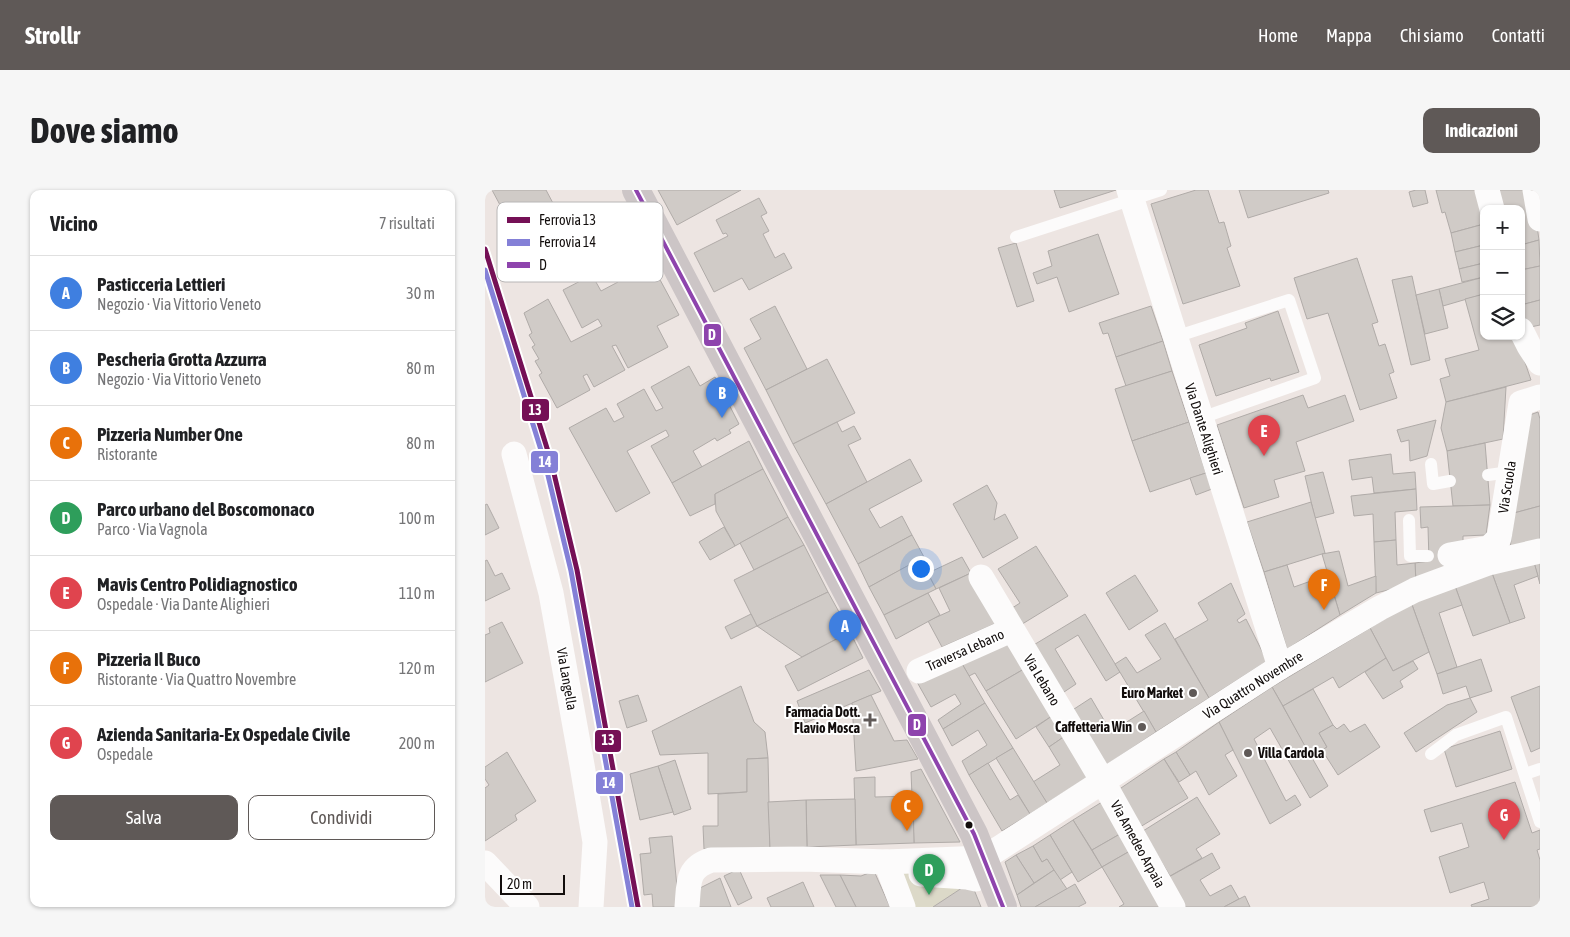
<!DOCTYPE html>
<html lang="it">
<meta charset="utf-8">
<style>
body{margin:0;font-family:"Asap Condensed",sans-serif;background:#f6f6f6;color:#202124}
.controls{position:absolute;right:15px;top:15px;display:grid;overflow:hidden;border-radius:10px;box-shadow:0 1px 4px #0004}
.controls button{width:45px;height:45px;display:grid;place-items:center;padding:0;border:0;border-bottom:1px solid #e0e0e0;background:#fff;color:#202124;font:25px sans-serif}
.scale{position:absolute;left:15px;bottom:12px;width:65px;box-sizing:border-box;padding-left:5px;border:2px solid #120d0c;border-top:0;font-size:14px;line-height:18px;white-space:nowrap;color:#120d0c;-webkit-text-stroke:4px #fff;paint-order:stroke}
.you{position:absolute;left:435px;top:378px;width:18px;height:18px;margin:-12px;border:4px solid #fff;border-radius:50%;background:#1a73e8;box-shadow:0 0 0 8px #1a73e833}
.badge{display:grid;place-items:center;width:32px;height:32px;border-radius:50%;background:#5f5957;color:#fff;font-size:16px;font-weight:700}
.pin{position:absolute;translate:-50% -41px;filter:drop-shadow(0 1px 2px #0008)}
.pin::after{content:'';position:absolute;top:26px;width:18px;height:15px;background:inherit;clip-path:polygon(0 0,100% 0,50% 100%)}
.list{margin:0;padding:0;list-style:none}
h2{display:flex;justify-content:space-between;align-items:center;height:65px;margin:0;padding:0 20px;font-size:21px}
h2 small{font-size:16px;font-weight:400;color:#757577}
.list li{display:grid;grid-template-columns:32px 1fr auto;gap:15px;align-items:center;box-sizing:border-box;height:75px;padding:0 20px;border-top:1px solid #e0e0e0}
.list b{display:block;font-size:19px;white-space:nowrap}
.list p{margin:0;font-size:16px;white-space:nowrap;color:#757577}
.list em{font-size:16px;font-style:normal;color:#757577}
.actions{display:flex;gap:10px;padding:15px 20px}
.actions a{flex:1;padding:11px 0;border:1px solid #5f5957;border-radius:10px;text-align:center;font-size:18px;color:#5f5957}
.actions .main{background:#5f5957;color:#fff}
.icon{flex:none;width:28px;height:28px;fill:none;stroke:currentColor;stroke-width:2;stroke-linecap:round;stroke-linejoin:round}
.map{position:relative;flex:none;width:1055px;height:717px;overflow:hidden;border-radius:10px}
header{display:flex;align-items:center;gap:30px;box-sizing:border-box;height:70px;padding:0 25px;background:#5f5957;color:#fff}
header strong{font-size:24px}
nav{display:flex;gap:28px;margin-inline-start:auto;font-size:18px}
.intro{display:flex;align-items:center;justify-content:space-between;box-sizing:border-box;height:120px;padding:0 30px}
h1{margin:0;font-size:35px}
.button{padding:12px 22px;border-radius:10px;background:#5f5957;color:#fff;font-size:18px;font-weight:700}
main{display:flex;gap:30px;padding:0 30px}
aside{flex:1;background:#fff;border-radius:10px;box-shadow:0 1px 4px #0004}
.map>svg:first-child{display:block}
</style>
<header>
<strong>Strollr</strong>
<nav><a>Home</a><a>Mappa</a><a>Chi siamo</a><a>Contatti</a></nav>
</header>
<div class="intro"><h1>Dove siamo</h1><a class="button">Indicazioni</a></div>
<main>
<aside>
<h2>Vicino<small>7 risultati</small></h2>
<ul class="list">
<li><span class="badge" style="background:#3f7fe0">A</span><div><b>Pasticceria Lettieri</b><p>Negozio · Via Vittorio Veneto</p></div><em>30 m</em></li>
<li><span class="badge" style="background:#3f7fe0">B</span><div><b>Pescheria Grotta Azzurra</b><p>Negozio · Via Vittorio Veneto</p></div><em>80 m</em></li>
<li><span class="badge" style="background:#e8710a">C</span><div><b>Pizzeria Number One</b><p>Ristorante</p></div><em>80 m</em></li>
<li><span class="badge" style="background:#2e9e5b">D</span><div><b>Parco urbano del Boscomonaco</b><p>Parco · Via Vagnola</p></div><em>100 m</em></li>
<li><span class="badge" style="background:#e0444e">E</span><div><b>Mavis Centro Polidiagnostico</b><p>Ospedale · Via Dante Alighieri</p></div><em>110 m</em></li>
<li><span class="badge" style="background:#e8710a">F</span><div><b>Pizzeria Il Buco</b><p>Ristorante · Via Quattro Novembre</p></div><em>120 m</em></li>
<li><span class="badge" style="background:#e0444e">G</span><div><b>Azienda Sanitaria-Ex Ospedale Civile</b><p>Ospedale</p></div><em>200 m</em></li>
</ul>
<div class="actions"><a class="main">Salva</a><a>Condividi</a></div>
</aside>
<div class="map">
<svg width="1055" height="717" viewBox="0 0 1055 717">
<rect width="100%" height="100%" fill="#ede5e2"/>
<polygon fill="#dcd9c8" points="416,679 491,689 448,717 425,717"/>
<g fill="#d0cbc7" stroke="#b0aba8">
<polygon points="7,0 61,0 87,49 45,71"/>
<polygon points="173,0 256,0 192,35"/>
<polygon points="569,0 631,0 575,18"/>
<polygon points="711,0 723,0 734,33 739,32 746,56 742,58 755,96 698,114 666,14"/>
<polygon points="754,0 843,0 844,3 763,28"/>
<polygon points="931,0 940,0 943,13 928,17 924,2"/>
<polygon points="951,0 996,0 999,19 999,34 966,43 960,22 957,23"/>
<polygon points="1007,0 1047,0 1054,50 1036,55 1036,19 1011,19"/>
<polygon points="274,8 282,23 276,26 284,41 278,44 290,68 299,63 307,78 264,100 257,88 229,102 209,63 243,46 241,43 238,44 231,30"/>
<polygon points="999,34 999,55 970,62 966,43"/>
<polygon points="613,44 634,104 584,122 572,87 552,94 548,83 567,76 563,61"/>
<polygon points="1054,50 1055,76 1036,80 1036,55"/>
<polygon points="531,53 549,111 532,117 513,58"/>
<polygon points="999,55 999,73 974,79 970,62"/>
<polygon points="872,68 893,132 887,134 894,156 900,154 909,182 904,184 912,208 875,220 843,123 822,129 809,88"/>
<polygon points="166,73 194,125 172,136 183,157 143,178 131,155 127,156 140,180 109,197 102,184 98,186 105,200 72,218 54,185 57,183 50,171 54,169 47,157 50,155 44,145 47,143 39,123 63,109 86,152 117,136 113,129 97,138 78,100 107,85 116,101 133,92 131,88 149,78 151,82"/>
<polygon points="999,73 999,87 977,92 974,79"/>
<polygon points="1055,76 1055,110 1036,115 1036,80"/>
<polygon points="927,86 945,170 926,175 907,90"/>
<polygon points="999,87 999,104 958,116 954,99"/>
<polygon points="954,99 963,138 940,144 931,105"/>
<polygon points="999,104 999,146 1031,146 1046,190 961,212 955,189 965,186 960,169 994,160 980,109"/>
<polygon points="1055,110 1055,135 1041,138 1036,115"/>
<polygon points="290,116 322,179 281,200 259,158 276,149 265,129"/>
<polygon points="666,116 678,151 631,167 623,143 618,144 614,133"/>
<polygon points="793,121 814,182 786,191 785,188 731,206 714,155 762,138 760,133"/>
<polygon points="678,151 687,181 641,196 631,167"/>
<polygon points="342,169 370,223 308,254 281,200"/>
<polygon points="204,176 215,196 230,187 254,234 244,240 246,243 232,251 230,248 208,261 217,277 187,293 166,256 184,246 181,240 142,261 165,303 131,322 84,238 121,218 129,232 139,227 132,214 159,199 171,221 178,218 166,197"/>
<polygon points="687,181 704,232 647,251 630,199"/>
<polygon points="1021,197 1018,249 962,261 956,238 961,212"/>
<polygon points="818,205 823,218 860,205 869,231 811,252 820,281 789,290 794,307 759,318 732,235"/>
<polygon points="1053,222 1055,229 1055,316 1029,323 1042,226"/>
<polygon points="951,230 942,266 925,271 924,250 916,252 912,240"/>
<polygon points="352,232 357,242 369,236 376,249 363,255 382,292 341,314 308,254"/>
<polygon points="704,232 721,283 665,302 647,251"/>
<polygon points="264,251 278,279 230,304 230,314 205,326 187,293"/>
<polygon points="1000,253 1005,315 968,316 962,261"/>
<polygon points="906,264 908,284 930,282 931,299 889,303 887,287 867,290 864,270"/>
<polygon points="425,269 437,291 384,319 395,338 417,326 427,345 373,374 341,314"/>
<polygon points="278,279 303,327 250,356 231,321 230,304"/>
<polygon points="838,282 849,323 830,328 820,286"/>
<polygon points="721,283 727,299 711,305 705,288"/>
<polygon points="502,295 512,313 509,330 520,324 533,348 498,368 468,314"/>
<polygon points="931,299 932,320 910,322 911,350 889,352 888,324 869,326 866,306"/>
<polygon points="826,312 840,363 779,382 762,332"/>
<polygon points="2,314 14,338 0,345 0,315"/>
<polygon points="1005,315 1001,345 978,346 978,357 965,375 931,393 930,373 944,371 943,337 936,338 935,317"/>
<polygon points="1055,316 1055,354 1025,359 1029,323"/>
<polygon points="303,327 319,355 269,380 255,353"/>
<polygon points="239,337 250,356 225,370 214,352"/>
<polygon points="427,345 439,367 384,397 373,374"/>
<polygon points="911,350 912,375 930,373 931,393 891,403 889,352"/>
<polygon points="319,355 343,402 272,436 249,390"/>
<polygon points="551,356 583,406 534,436 524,420 535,413 513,379"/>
<polygon points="854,361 863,396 891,386 891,403 855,425 837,364"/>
<polygon points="477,367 486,383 451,399 443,383"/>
<polygon points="1055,368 1055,394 1048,369"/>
<polygon points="435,369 451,399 399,425 384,397"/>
<polygon points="1048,369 1053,386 1029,395 1040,428 1025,433 1007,383"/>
<polygon points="2,370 10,386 17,383 25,399 0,411 0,371"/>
<polygon points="802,375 809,397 843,385 855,425 802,459 779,382"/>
<polygon points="486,383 514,432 457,457 443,431 465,421 454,398"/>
<polygon points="1007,383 1025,433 988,446 970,396"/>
<polygon points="650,385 673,421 644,440 621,403"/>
<polygon points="746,393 760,424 752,430 754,433 761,429 782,471 724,508 690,449 723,430 713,413"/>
<polygon points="970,396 977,415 954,423 972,477 952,484 926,412"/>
<polygon points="343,402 365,442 317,467 272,436"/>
<polygon points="443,403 455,425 411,449 399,425"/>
<polygon points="926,412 944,462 908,481 885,438"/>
<polygon points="266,424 272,436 246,449 240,437"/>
<polygon points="600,424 635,482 621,491 593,445 570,459 591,494 576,504 547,456"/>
<polygon points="17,432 38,473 0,492 0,445 5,443 4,438"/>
<polygon points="680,433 724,508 671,542 630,474 641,467 652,483 676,469 660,445"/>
<polygon points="885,438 901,468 854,498 848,487 798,516 787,497"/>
<polygon points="365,442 378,468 313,501 300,476"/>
<polygon points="523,453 539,479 501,501 490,483 484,486 476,472"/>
<polygon points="901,468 908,481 928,471 933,479 915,491 918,497 898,509 880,482"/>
<polygon points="996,469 1007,501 985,508 981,496 958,504 952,484"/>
<polygon points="476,472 500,513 458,539 453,530 476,514 470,504 446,517 432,492"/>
<polygon points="539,479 567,526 531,549 501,501"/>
<polygon points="384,480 396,501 320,533 312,511"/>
<polygon points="256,496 269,532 280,542 283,568 262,569 262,602 223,604 223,563 175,565 167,541"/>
<polygon points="1055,496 1055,558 1046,562 1026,507"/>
<polygon points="787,497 843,596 825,608 785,538 769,549 801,611 810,605 816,615 785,634 734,532"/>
<polygon points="828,499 848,535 834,543 842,557 826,567 798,516"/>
<polygon points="153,505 162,531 142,538 134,511"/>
<polygon points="386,505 409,551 422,550 433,569 371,581 367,513"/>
<polygon points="606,508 626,542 659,521 671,542 620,576 586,521"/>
<polygon points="985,508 992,522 931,562 919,543 962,515"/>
<polygon points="500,513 528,558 484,585 477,571 502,555 493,540 467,556 458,539"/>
<polygon points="567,526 580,546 564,557 551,537"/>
<polygon points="734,532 748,560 740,565 752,586 724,605 711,581 705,585 691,562"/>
<polygon points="859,534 865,542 880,534 895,557 853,585 837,560 842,557 834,543 848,535 852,539"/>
<polygon points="1015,541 1027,579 971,597 959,559"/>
<polygon points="580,546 605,586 562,613 548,592 575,575 564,557"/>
<polygon points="528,558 562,613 545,624 511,568"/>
<polygon points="22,562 51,611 30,625 32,630 0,651 0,598 4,595 0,589 0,577"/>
<polygon points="691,562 705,585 694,592 679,569"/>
<polygon points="283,568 285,658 219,659 218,636 233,636 233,604 262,602 262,569"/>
<polygon points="679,569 703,608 655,637 633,600"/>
<polygon points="190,570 206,619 189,625 173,576"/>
<polygon points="503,573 525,610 533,605 545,624 517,641 484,585"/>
<polygon points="173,576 188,622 155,630 145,584"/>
<polygon points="436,579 475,652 429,653 426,582"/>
<polygon points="390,587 390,607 428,606 429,653 371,655 369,588"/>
<polygon points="1030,592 1047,643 1055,640 1055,659 1052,660 1055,670 1055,717 987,717 986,715 1004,709 999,692 965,703 954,667 984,657 977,633 946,642 939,620"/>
<polygon points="712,607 735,644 711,659 717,668 685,686 658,641"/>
<polygon points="370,609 371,655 322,657 321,610"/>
<polygon points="321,610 322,657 285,658 283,612"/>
<polygon points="617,612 635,644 607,660 588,630"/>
<polygon points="588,630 617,677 593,692 565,645"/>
<polygon points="635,644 645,661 617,677 607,660"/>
<polygon points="565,645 587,682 575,690 562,669 557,672 548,656"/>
<polygon points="187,646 194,717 168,717 167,704 159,705 155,664 166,663 164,648"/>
<polygon points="548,656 557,672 562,669 569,680 549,693 531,665"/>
<polygon points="645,661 676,717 634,717 639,714 617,677"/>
<polygon points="727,663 735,678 715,690 725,706 746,695 754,709 739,717 698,717 682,688"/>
<polygon points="531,665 549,693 532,705 520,672"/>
<polygon points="254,679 267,708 253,715 239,686"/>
<polygon points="569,680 582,699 550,717 536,717 532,705"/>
<polygon points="389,681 405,717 371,717 355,685 376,686"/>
<polygon points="335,685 355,685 371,717 351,717"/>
<polygon points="235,688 246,717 210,717 211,700"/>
<polygon points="318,692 329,717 286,717 282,708"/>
<polygon points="486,692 496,717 448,717"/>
<polygon points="590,694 601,713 593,717 550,717"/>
<polygon points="760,706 765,717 739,717 754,709"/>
</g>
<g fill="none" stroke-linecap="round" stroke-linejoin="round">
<g stroke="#fcfbfb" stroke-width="12">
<polyline points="531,47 676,0"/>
<polyline points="690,147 804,110 830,188 716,228"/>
<polyline points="946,274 948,294 965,291"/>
<polyline points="1003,285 1025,282"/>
<polyline points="924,330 925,366 943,366"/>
<polyline points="946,564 971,545 1021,527 1055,632"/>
<polyline points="1040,584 1055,579"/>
</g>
<g stroke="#fcfbfb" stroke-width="25">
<polyline points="644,0 795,477"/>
<polyline points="1002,0 1007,19"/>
<polyline points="1050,0 1055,29"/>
<polyline points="1036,140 1044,156 1055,173"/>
<polyline points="29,264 66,403 97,575 110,652 106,717"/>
<polyline points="965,365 1004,358 1014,348 1036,213 1055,207"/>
<polyline points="496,387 613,583 688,717"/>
<polyline points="434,481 526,440"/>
<polyline points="401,672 418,717"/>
<polyline points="0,673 42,717"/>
<polyline points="436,684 482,687 491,689"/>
<path d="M202,717c2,-23 -1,-39 24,-47l92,-1 83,3 98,-4 296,-191 100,-59 35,-18 73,-27 52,-12"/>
</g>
<polyline stroke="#ccc5c6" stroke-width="28" points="151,0 489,644 518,717"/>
<g stroke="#fff" stroke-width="8">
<polyline id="bus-1" points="151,0 489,644 518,717"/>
</g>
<use href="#bus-1" stroke="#8e44ad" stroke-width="4"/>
<g stroke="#fff" stroke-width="9">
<polyline id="rail-1" points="0,59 66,271 92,380 153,717"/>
</g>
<g stroke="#fff" stroke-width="9">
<polyline id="rail-2" points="0,80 60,273 86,381 147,717"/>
</g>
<use href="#rail-1" stroke="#751056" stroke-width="5"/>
<use href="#rail-2" stroke="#8480d7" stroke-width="5"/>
</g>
<g fill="#5f5957" stroke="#fff" stroke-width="2">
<circle cx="708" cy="503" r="5"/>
<path d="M382.5 522.5h5v5h5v5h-5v5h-5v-5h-5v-5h5z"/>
<circle cx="657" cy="537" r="5"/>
<circle cx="763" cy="563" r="5"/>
</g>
<circle fill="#120d0c" stroke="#fff" stroke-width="2" cx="484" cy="635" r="4.5"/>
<g text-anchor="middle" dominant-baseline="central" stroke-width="4" stroke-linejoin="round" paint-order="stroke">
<g font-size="14" fill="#120d0c" stroke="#fff">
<text transform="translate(719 239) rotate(72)">Via Dante Alighieri</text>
<text transform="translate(1022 297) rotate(-81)">Via Scuola</text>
<text transform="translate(480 460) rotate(-24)">Traversa Lebano</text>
<text transform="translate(82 489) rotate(80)">Via Langella</text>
<text transform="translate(557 490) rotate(59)">Via Lebano</text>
<text transform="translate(768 495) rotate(-32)">Via Quattro Novembre</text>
<text transform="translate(653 654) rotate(61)">Via Amedeo Arpaia</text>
</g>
<g font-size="14" font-weight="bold" fill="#120d0c" stroke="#fff" text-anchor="end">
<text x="698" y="503">Euro Market</text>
<text x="375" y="522">Farmacia Dott.<tspan x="375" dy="16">Flavio Mosca</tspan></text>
<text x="647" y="537">Caffetteria Win</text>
<text x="773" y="563" text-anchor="start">Villa Cardola</text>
</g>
</g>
<rect x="12" y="12" width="166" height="80" rx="8" fill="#fff" stroke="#b8b6b6" stroke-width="1"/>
<rect x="22" y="27" width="23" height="6" fill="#751056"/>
<rect x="22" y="49" width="23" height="7" fill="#8480d7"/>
<rect x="22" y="72" width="23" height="6" fill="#8e44ad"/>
<g font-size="14" fill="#120d0c">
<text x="54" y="35">Ferrovia 13</text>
<text x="54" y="57">Ferrovia 14</text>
<text x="54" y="80">D</text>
</g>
<g stroke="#fff" stroke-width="2">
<rect x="218" y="133" width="19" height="24" rx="5" fill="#8e44ad"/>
<rect x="36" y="208" width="29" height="24" rx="5" fill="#751056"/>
<rect x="45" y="260" width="29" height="24" rx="5" fill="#8480d7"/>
<rect x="422" y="523" width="20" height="24" rx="5" fill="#8e44ad"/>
<rect x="109" y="539" width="28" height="24" rx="5" fill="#751056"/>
<rect x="110" y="581" width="29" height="24" rx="5" fill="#8480d7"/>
</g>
<g font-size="14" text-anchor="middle" font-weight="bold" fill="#fff">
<text x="227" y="150">D</text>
<text x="50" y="225">13</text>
<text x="60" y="277">14</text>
<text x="432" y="540">D</text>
<text x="123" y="555">13</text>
<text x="124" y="598">14</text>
</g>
</svg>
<div class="controls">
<button>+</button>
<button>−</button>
<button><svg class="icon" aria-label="layers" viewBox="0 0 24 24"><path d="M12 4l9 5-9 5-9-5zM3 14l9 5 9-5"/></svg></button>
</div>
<div class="scale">20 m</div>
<div class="you"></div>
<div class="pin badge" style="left:360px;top:461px;background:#3f7fe0">A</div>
<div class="pin badge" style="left:237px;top:228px;background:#3f7fe0">B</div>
<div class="pin badge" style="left:422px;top:641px;background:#e8710a">C</div>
<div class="pin badge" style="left:444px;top:705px;background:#2e9e5b">D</div>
<div class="pin badge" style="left:779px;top:266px;background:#e0444e">E</div>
<div class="pin badge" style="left:839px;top:420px;background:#e8710a">F</div>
<div class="pin badge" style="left:1019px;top:650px;background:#e0444e">G</div>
</div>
</main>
